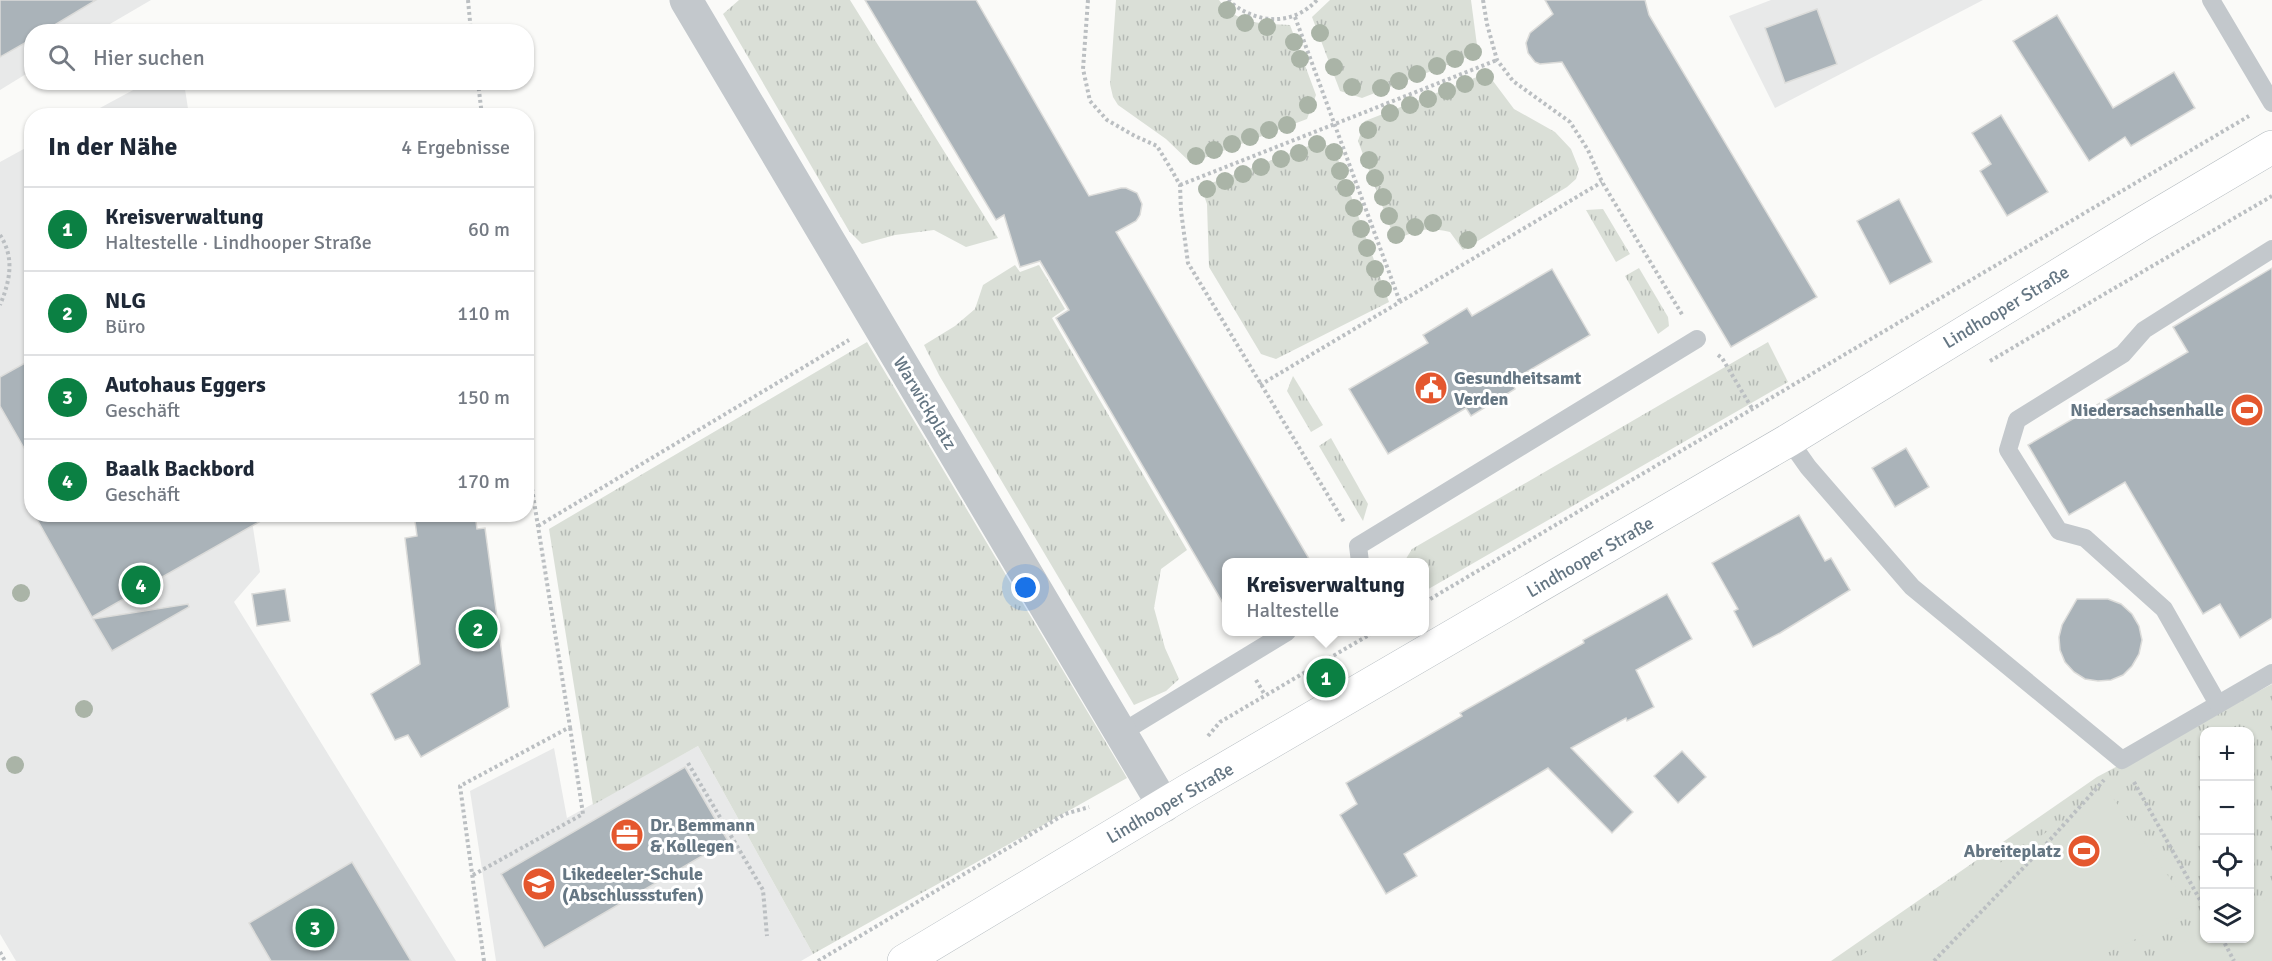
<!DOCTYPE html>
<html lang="de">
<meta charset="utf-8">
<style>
body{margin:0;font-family:Signika,sans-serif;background:#f6f6f7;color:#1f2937}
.controls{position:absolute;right:18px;bottom:18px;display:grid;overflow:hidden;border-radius:12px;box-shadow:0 2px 4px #0004}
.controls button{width:54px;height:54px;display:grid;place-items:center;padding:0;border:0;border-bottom:2px solid #e0e1e3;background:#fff;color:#1f2937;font:30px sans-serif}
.you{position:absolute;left:1026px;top:588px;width:21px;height:21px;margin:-15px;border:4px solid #fff;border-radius:50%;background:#1a73e8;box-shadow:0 0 0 9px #1a73e833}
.badge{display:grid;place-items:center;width:39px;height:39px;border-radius:50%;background:#0b8043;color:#fff;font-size:20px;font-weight:700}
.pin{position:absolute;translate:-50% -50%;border:3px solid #fff;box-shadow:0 2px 6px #0006}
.popup{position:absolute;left:1222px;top:558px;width:207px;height:78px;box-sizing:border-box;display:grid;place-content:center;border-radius:12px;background:#fff;filter:drop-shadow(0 2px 4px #0005);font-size:20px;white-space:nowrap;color:#747a83}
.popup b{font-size:22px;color:#1f2937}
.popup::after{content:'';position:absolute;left:50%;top:100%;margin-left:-12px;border:12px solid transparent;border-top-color:#fff}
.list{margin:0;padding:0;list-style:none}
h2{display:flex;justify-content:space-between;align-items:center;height:78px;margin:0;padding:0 24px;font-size:26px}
h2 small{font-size:20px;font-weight:400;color:#747a83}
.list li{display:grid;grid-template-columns:39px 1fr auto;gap:18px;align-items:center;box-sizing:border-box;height:84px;padding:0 24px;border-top:2px solid #e0e1e3}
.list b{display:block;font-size:22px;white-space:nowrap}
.list p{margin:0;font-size:20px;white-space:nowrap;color:#747a83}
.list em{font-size:20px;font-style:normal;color:#747a83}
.icon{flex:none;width:33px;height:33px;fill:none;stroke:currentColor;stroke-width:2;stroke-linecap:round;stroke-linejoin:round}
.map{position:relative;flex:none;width:2272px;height:961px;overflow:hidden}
.search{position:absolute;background:#fff;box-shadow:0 2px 4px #0004;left:24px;top:24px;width:510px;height:66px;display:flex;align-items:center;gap:15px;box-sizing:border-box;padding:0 21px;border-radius:24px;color:#747a83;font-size:22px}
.panel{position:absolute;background:#fff;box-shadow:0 2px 4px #0004;left:24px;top:108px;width:510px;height:414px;border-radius:24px}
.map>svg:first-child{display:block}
</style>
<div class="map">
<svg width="2272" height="961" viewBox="0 0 2272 961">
<defs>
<pattern id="grass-tufts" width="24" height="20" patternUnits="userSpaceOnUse" patternTransform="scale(1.5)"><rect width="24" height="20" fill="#dadfd7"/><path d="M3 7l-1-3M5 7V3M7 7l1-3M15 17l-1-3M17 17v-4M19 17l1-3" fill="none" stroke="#b4b9b4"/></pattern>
</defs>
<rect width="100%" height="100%" fill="#fafaf8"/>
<g fill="#e8e9e9">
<polygon points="0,0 151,0 98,31 32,32 31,71 0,90"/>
<polygon points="1771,0 1983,0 1775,108 1729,16"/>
<polygon points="148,82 184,83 189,115 87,115"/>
<polygon points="31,145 32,514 251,515 260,572 234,602 456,961 16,961 0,934 0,162"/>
<polygon points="698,746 813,954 801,961 496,961 470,791 554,748 567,818"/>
</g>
<g fill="url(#grass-tufts)" fill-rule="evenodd">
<polygon points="739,0 850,0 998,238 966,247 934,230 895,235 862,244 849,231 723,14"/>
<path d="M1116,0h103c17,24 44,24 71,25l26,70 -9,24 -116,44 -25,-24 -48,-34 -5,-8 -3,-13z"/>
<polygon points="1330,0 1471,0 1478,53 1362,98 1340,91 1312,17"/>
<path d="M1487,73l27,36 41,23 16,17 8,20 -3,10 -9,8 -104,63 -13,-18c-25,-6 -32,-2 -55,8l-37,-99 7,-20z"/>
<polygon points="1319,142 1334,148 1389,302 1276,359 1261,354 1209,267 1207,204 1201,187"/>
<polygon points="1603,209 1630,254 1616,262 1586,210"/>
<polygon points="1015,265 1020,272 1039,265 1065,309 1052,318 1187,550 1161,569 1154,608 1165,648 1179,679 1166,691 1134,705 939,375 924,345 955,326 975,309 983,285"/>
<polygon points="1639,268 1668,317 1669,326 1658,334 1625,276"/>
<polygon points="867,342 1127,778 813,954 698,746 593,805 549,529"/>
<polygon points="1768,342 1788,382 1425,591 1425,562 1404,562 1412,549"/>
<polygon points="1293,376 1323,425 1311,432 1287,391"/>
<polygon points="1331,438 1368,504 1363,521 1319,446"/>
<path d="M2272,684v277h-441l266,-184zM2204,732h46v206h-46z"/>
</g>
<g fill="#dadfd7">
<polygon points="2108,791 2193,911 2091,961 1853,961"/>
<polygon points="2272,896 2272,961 2148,961 2204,931 2204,938 2250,938 2250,908"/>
</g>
<g fill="#aab3b9" stroke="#dcdcda" stroke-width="1.5">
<polygon points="0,0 96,0 43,32 32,32 32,39 0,57"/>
<polygon points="865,0 976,0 1089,196 1121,188 1126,188 1137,193 1142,204 1140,215 1136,221 1116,232 1311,562 1227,562 1227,610 1056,318 1069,310 1040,261 1020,267 1004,215 996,220"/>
<polygon points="1545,0 1645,0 1649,15 1817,297 1731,347 1562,62 1540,64 1535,62 1528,53 1526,43 1530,33 1553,14"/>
<polygon points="1817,9 1837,64 1785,83 1765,28"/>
<polygon points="2057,15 2113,108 2174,72 2195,108 2131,146 2125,137 2089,161 2013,41"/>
<polygon points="2001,115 2048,192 2007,216 1980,171 1991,164 1972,133"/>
<polygon points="1899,199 1932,262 1890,284 1857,221"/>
<polygon points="2272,268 2272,618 2240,638 2220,604 2203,614 2125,482 2069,515 2028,445 2188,352 2173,327"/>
<polygon points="1552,269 1590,335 1511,381 1515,389 1471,416 1466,408 1388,454 1349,389 1428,343 1423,335 1467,308 1472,316"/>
<polygon points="32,359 32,462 0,406 0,377"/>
<polygon points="1906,448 1929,487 1895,507 1872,468"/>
<polygon points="34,514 273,514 92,617"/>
<polygon points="414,514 475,514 477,529 485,528 509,707 421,757 408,735 395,740 371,694 420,664 405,538 417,536"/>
<polygon points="1799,515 1825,561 1831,558 1850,590 1780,633 1753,647 1734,611 1738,609 1712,563"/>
<polygon points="285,589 290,621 257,626 252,594"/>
<polygon points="1667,594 1692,639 1636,670 1654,707 1627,721 1626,718 1571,748 1633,812 1612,833 1548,768 1404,854 1417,876 1386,894 1340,815 1357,804 1346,783 1462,716 1460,713 1584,643 1583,640"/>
<polygon points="2077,599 2108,599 2121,604 2132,614 2139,626 2142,640 2139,654 2132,666 2123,675 2111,680 2098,681 2085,679 2074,672 2065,662 2060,650 2059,637 2062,625"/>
<polygon points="188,604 189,607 112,651 93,619"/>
<polygon points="1682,751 1706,777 1678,803 1654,776"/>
<polygon points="685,767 728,841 544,948 501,874"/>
<polygon points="352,862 411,961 271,961 249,923"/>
</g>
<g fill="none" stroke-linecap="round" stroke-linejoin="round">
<g stroke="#b3babf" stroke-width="34">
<polyline id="secondary" points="904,961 1187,791 1789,440 2142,224 2272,147"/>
</g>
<g stroke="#bbbfc2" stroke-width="4" stroke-dasharray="3 3" stroke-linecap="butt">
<polyline points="468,0 471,32"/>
<polyline points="1088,0 1083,69 1090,101 1107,120 1135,136 1157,146 1171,169 1180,185 1181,211 1188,263 1344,522"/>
<path d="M1228,0c27,24 64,27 89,0"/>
<polyline points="1483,0 1487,24 1497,60 1513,81 1570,122 1588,150 1602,182 1683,316"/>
<polyline points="1295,17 1400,302"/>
<polyline points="478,82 482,116"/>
<polyline points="1180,185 1497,60"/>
<path d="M0,235c15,23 10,46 0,70"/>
<polyline points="1718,355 1722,358 1753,410"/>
<polyline points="1990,361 2272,196"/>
<polyline points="1260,385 1602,182"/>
<polyline points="538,526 849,340"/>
<polyline points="1425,602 2249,116"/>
<polyline points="1256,680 1265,695"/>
<polyline points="1208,736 1220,722 1374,632"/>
<polyline points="688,763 763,890 767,936"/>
<polyline points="2134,782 2204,907"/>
<polyline points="473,875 583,814 570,727"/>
<polyline points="2222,938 2234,961"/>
<polyline points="0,952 5,961"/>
<polyline points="484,961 460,786 570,727 526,451"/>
<polyline points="818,961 1065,814 1089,807"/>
<polyline points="1934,961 2049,841 2104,780"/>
</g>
<g stroke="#c3c8cc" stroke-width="18">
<polyline points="2211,0 2272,103"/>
<polyline points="1789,440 1808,467 1912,587 2122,760 2272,673"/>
<polyline points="1360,562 1358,546 1697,339"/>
<polyline points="2218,704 2164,609 2085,538 2059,531 2008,450 2017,420 2123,354 2144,330 2272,249"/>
<polyline points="1121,733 1287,632"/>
</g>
<polyline stroke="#c3c8cc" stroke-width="33" points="686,0 1164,806"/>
<use href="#secondary" stroke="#fff" stroke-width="33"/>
</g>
<g fill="#aab4a7">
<circle cx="1227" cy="10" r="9"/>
<circle cx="1245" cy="23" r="9"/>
<circle cx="1267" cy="27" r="9"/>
<circle cx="1320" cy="33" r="9"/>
<circle cx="1294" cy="42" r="9"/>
<circle cx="1473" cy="52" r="9"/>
<circle cx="1300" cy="59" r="9"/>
<circle cx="1455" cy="59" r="9"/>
<circle cx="1437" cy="66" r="9"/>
<circle cx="1334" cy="67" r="9"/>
<circle cx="1417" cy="74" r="9"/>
<circle cx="1485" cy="77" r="9"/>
<circle cx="1399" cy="81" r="9"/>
<circle cx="1465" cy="84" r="9"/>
<circle cx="1352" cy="87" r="9"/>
<circle cx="1381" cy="88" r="9"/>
<circle cx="1447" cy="91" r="9"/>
<circle cx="1428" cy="99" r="9"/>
<circle cx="1308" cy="105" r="9"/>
<circle cx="1410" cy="105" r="9"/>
<circle cx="1390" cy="113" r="9"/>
<circle cx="1287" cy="125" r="9"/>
<circle cx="1269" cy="130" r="9"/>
<circle cx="1368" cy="130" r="9"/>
<circle cx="1250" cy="137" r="9"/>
<circle cx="1232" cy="144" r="9"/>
<circle cx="1317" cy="144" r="9"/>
<circle cx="1214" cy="150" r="9"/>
<circle cx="1334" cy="152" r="9"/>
<circle cx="1299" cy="153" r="9"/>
<circle cx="1196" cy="156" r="9"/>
<circle cx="1281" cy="159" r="9"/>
<circle cx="1369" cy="160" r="9"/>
<circle cx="1261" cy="167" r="9"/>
<circle cx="1340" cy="171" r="9"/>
<circle cx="1243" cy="174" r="9"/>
<circle cx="1375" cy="178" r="9"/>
<circle cx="1225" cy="181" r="9"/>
<circle cx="1346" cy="188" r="9"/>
<circle cx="1207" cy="189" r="9"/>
<circle cx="1383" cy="197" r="9"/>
<circle cx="1354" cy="208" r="9"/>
<circle cx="1389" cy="216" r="9"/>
<circle cx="1433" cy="223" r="9"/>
<circle cx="1415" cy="227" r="9"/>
<circle cx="1361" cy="229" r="9"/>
<circle cx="1396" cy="235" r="9"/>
<circle cx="1468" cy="240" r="9"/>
<circle cx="1367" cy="248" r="9"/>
<circle cx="1375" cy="269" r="9"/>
<circle cx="1383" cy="289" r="9"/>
<circle cx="21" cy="593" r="9"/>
<circle cx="84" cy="709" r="9"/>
<circle cx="15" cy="765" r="9"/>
</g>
<defs>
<g id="civic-disc" transform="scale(1.725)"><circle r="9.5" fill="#e4572e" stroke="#fff"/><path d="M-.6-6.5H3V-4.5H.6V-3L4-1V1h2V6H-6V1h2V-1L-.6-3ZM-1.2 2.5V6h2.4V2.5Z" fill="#fff"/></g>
<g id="stadium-disc" transform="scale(1.725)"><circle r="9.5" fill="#e4572e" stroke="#fff"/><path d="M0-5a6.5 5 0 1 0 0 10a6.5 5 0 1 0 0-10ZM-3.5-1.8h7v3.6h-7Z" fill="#fff"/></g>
<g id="office-disc" transform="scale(1.725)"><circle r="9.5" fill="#e4572e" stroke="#fff"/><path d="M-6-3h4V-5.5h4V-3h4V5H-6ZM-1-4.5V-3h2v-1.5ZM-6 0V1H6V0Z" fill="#fff"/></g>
<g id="school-disc" transform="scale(1.725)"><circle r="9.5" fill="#e4572e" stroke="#fff"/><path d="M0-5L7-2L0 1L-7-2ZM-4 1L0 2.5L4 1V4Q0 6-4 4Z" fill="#fff"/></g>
</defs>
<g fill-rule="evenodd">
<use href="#civic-disc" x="1431" y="388"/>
<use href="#stadium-disc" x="2247" y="410"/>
<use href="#office-disc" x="627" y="835"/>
<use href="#stadium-disc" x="2084" y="851"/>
<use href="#school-disc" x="539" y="884"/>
</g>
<g text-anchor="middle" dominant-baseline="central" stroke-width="6" stroke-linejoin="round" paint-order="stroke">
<g font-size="18" fill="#657683" stroke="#fff">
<text transform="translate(2006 307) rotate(-31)">Lindhooper Straße</text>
<text transform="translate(925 403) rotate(59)">Warwickplatz</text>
<text transform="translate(1590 557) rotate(-30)">Lindhooper Straße</text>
<text transform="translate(1170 803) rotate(-30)">Lindhooper Straße</text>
</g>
<g font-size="18" font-weight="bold" fill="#657683" stroke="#fff" text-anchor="start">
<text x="1454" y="378">Gesundheitsamt<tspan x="1454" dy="21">Verden</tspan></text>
<text x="2224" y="410" text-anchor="end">Niedersachsenhalle</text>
<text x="650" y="825">Dr. Bemmann<tspan x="650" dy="21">&amp; Kollegen</tspan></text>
<text x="2061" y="851" text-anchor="end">Abreiteplatz</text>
<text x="562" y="874">Likedeeler-Schule<tspan x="562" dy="21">(Abschlussstufen)</tspan></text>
</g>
</g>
</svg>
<div class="controls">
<button>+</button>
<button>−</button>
<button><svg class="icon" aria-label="locate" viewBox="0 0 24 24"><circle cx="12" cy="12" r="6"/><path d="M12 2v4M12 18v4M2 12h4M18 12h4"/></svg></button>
<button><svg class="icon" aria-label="layers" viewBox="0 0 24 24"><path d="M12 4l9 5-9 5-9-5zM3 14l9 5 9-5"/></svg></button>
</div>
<div class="you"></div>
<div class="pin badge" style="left:1326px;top:678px">1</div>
<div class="popup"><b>Kreisverwaltung</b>Haltestelle</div>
<div class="pin badge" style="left:478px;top:629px">2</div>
<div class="pin badge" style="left:315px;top:928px">3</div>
<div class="pin badge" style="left:141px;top:585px">4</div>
<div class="search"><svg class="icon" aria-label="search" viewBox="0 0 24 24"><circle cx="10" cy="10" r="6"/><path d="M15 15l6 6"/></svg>Hier suchen</div>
<section class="panel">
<h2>In der Nähe<small>4 Ergebnisse</small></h2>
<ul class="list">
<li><span class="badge">1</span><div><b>Kreisverwaltung</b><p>Haltestelle · Lindhooper Straße</p></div><em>60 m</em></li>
<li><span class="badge">2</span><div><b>NLG</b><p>Büro</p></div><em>110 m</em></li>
<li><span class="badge">3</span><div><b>Autohaus Eggers</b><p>Geschäft</p></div><em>150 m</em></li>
<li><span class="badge">4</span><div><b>Baalk Backbord</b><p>Geschäft</p></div><em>170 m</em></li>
</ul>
</section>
</div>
